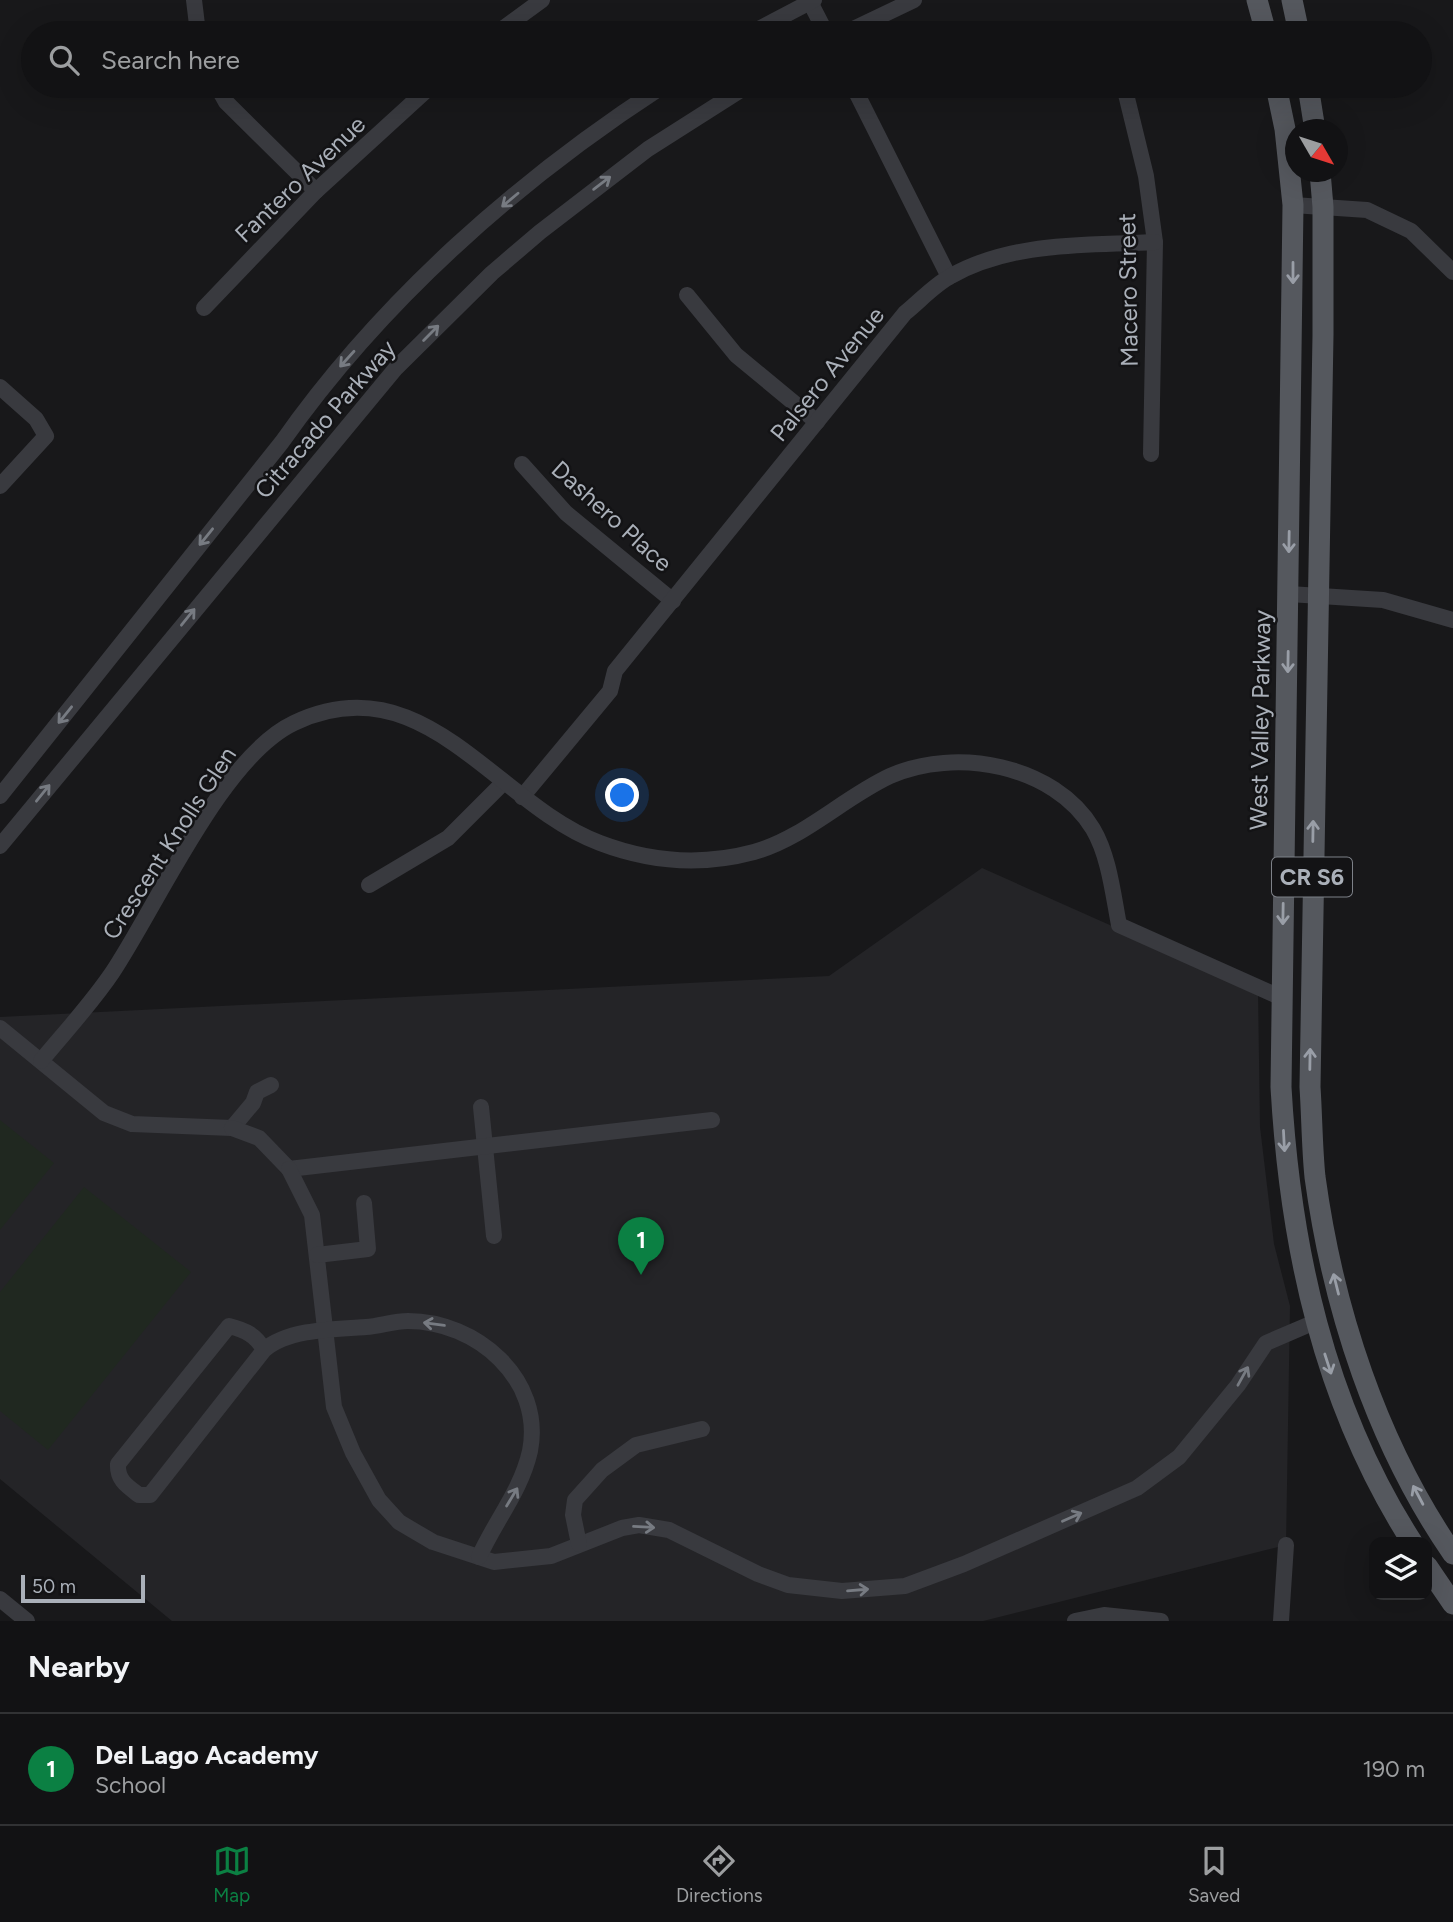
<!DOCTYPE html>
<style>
body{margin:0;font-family:Figtree,sans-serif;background:#1b1b1d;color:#f1f3f6}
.controls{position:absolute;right:21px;bottom:21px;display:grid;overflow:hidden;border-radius:14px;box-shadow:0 7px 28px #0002}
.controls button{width:63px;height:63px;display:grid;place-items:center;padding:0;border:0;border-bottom:2px solid #313234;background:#121214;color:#f1f3f6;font:35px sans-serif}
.compass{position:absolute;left:1285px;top:119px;width:63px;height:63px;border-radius:50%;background:#121214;box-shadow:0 7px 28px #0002;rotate:129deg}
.scale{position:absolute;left:21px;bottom:18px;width:124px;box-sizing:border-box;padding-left:7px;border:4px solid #aab0b9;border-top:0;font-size:19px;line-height:24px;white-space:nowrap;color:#aab0b9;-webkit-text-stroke:5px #131315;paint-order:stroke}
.you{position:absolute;left:623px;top:796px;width:24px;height:24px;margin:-18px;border:5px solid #fff;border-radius:50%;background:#1a73e8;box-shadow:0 0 0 10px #1a73e833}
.badge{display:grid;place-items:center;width:46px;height:46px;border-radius:50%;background:#0b8043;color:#fff;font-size:23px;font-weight:700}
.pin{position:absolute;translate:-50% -58px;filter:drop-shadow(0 2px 4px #0008)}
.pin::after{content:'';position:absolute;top:37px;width:24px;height:21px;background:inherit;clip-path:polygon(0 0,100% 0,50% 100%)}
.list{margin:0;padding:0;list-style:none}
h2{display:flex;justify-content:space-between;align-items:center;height:91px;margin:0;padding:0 28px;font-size:30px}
h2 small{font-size:23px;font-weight:400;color:#9c9ea0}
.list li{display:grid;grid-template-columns:46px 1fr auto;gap:21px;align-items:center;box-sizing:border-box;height:112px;padding:0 28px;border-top:2px solid #313234}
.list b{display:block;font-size:26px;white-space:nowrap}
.list p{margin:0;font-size:23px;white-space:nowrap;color:#9c9ea0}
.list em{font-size:23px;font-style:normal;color:#9c9ea0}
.icon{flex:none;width:38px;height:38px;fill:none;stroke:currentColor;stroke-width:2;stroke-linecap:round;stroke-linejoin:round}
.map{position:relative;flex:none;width:1453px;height:1621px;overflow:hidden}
.search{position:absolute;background:#121214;box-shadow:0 7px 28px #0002;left:21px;right:21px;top:21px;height:77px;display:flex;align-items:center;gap:18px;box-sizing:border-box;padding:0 24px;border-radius:38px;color:#9c9ea0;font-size:26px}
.sheet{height:203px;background:#121214}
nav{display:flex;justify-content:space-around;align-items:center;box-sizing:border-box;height:98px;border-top:2px solid #313234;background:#121214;font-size:19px;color:#9c9ea0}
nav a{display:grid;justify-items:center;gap:4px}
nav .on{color:#0b8043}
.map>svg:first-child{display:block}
</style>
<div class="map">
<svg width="1453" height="1621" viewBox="0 0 1453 1621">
<rect width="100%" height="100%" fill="#18181a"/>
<polygon fill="#242427" points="982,868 1258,991 1260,1127 1274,1244 1290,1306 1286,1545 983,1621 172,1621 0,1479 0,1017 829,976"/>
<g fill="#202820">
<polygon points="0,1120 54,1163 0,1230"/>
<polygon points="84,1187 191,1272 48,1450 0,1411 0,1292"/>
</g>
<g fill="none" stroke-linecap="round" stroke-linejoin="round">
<g stroke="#393a3f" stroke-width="16">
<polyline points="194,0 198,33"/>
<polyline points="809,0 826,33"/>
<polyline points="497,33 542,0"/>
<polyline points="751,33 814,0"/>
<polyline points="845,33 914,0"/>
<polyline points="217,86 226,102 316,191"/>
<polyline points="853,86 949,277"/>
<polyline points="1124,86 1146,176 1155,242 1151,454"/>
<polyline points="1293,205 1367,210 1411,231 1453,272"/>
<polyline points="687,295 736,355 817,422"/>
<polyline points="204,308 316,191 431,86"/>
<polyline points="0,387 36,419 46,436 0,486"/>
<polyline points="522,464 566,513 673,601"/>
<polyline points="1289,594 1383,600 1453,620"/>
<path d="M0,796l282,-354c100,-142 236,-262 381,-356"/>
<path d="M522,797l88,-106 5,-20 290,-358c15,-12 29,-28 46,-37 62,-35 135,-30 204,-34"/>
<polyline points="0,846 396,368 492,273 540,232 648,149 747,86"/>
<polyline points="369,885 448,838 504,782"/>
<polyline points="0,1028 104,1113 132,1124 232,1128 253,1103 257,1092 271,1085"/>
<path d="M41,1061c24,-29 50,-57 71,-88 46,-69 110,-216 182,-250 130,-62 201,81 306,120 50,19 102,23 154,9 50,-14 89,-54 136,-76 65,-29 164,-12 203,53 16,27 20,65 26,96l163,73"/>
<polyline points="481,1107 494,1236"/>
<polyline points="232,1128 259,1138 289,1169 712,1120"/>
<polyline points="289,1169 312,1215 334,1407 353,1453 379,1500 399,1522 433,1542 494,1562 551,1556 622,1528 639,1525 669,1530 758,1574 788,1585 842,1591 905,1586 964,1564 1137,1488 1179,1457 1238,1385 1266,1343 1315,1322"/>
<polyline points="317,1255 368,1249 364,1203"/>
<path d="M264,1350l-114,145h-11c-12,-9 -22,-15 -21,-31l111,-138c16,4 27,9 35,24 24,-21 71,-21 102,-23 14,-1 28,-6 42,-6 68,0 136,58 122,130 -9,40 -35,70 -51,106"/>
<polyline points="579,1544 573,1515 575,1500 602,1470 636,1445 702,1429"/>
<polyline points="0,1599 27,1621"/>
<polyline points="1075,1621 1104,1615 1161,1621"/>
<polyline points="1281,1621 1286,1545"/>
</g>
<g stroke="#55585e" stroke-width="21">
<polyline points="1257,0 1266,33"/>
<polyline points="1292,0 1299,33"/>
<path d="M1276,86l9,43 8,76 -12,882c9,160 43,318 131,455"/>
<polyline points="1308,86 1315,130"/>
<path d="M1320,172l3,35v128l-13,752c2,30 2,61 5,90 18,132 62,267 138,377"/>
<polyline points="1427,1566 1453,1604"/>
</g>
</g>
<defs><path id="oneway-shaft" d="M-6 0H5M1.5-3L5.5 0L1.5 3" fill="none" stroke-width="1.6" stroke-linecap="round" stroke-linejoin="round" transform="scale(1.75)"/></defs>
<g stroke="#777b82">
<use href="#oneway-shaft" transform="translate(602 183) rotate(-37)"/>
<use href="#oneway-shaft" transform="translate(510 200) rotate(140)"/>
<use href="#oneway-shaft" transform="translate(431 333) rotate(-45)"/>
<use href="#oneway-shaft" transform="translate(347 359) rotate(132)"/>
<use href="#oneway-shaft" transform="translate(206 537) rotate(129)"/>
<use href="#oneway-shaft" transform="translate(188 617) rotate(-51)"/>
<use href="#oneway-shaft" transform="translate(65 715) rotate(129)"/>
<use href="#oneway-shaft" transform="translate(43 793) rotate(-51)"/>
<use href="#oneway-shaft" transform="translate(434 1324) rotate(-172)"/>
<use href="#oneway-shaft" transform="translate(1243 1376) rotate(-61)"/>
<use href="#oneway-shaft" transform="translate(512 1497) rotate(-59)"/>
<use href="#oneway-shaft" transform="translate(1072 1517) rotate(-24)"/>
<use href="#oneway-shaft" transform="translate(644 1527) rotate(3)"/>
<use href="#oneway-shaft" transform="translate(858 1590) rotate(-5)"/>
</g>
<g stroke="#999ea7">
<use href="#oneway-shaft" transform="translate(1293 273) rotate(90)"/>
<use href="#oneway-shaft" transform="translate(1289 542) rotate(91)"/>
<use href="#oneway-shaft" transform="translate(1288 662) rotate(91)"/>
<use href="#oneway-shaft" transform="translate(1313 831) rotate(-89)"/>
<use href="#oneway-shaft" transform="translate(1283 914) rotate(91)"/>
<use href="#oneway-shaft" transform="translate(1310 1059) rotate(-89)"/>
<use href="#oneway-shaft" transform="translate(1284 1141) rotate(87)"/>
<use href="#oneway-shaft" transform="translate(1336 1284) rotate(-104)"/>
<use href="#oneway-shaft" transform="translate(1328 1364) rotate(72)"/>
<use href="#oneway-shaft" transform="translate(1418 1495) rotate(-118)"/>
</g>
<g text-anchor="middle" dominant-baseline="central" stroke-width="5" stroke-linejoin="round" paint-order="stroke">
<rect fill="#131315" stroke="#7d8188" stroke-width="2" x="1272" y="857.5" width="80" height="39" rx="5"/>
<g font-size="23" font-weight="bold" fill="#aab0b9">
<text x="1312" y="877">CR S6</text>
</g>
<g font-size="24" fill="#aab0b9" stroke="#131315">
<text transform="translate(300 179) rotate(-44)">Fantero Avenue</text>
<text transform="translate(1128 290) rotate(-91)">Macero Street</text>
<text transform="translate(827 374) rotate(-51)">Palsero Avenue</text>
<text transform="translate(325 419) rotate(-49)">Citracado Parkway</text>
<text transform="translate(612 516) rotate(42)">Dashero Place</text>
<text transform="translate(1260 720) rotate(-89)">West Valley Parkway</text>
<text transform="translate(169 843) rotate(-57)">Crescent Knolls Glen</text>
</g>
</g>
</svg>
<div class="controls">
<button><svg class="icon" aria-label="layers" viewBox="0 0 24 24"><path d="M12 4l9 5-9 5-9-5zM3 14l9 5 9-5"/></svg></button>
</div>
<svg class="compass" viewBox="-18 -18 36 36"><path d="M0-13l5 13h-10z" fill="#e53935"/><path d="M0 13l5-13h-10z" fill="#9c9ea0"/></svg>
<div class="scale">50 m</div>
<div class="you"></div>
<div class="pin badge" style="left:641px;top:1275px">1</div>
<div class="search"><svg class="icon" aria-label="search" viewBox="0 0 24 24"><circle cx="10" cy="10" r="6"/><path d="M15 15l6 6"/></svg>Search here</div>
</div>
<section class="sheet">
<h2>Nearby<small></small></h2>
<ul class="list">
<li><span class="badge">1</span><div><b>Del Lago Academy</b><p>School</p></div><em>190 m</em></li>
</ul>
</section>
<nav>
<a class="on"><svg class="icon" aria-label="map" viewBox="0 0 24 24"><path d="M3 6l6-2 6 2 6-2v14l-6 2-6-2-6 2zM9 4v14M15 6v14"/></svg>Map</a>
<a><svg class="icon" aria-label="directions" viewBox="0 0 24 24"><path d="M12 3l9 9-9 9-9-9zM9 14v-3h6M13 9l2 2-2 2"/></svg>Directions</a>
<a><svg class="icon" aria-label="saved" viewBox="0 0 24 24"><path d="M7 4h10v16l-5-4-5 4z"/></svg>Saved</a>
</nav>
